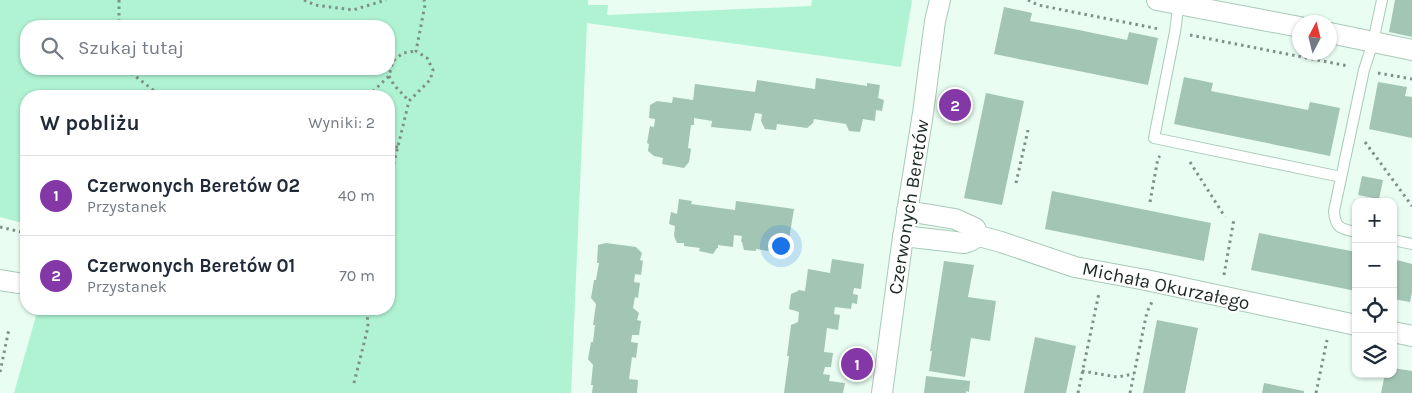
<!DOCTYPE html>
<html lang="pl">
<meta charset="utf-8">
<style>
body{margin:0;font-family:Karla,sans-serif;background:#f6f6f7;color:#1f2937}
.controls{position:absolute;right:15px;bottom:15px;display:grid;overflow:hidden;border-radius:10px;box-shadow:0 1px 4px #0004}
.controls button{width:45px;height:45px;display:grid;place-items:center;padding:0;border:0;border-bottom:1px solid #e0e1e3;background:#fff;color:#1f2937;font:25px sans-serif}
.compass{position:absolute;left:1292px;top:15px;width:45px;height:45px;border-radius:50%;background:#fff;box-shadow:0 1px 4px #0004;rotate:7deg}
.you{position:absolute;left:780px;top:245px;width:18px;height:18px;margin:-12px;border:4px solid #fff;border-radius:50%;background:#1a73e8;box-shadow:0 0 0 8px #1a73e833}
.badge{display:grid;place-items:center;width:32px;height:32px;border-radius:50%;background:#8437a7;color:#fff;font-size:16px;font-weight:700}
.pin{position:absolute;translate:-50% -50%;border:2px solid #fff;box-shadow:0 1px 5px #0006}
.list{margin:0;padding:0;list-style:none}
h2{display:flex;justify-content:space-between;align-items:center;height:65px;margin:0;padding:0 20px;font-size:21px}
h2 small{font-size:16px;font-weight:400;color:#747a83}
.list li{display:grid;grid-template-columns:32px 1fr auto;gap:15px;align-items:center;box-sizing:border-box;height:80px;padding:0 20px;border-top:1px solid #e0e1e3}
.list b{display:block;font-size:19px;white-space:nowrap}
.list p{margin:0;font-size:16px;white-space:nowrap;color:#747a83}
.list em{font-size:16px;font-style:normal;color:#747a83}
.icon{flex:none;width:28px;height:28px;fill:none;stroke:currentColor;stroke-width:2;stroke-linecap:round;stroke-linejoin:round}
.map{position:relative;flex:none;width:1412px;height:393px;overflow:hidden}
.search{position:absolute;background:#fff;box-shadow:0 1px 4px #0004;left:20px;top:20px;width:375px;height:55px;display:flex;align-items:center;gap:12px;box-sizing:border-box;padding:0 18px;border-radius:20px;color:#747a83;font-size:19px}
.panel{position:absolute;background:#fff;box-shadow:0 1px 4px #0004;left:20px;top:90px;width:375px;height:225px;border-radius:20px}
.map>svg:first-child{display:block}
</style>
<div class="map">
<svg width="1412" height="393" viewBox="0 0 1412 393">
<rect width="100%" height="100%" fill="#e9fdf3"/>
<path fill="#aff3d3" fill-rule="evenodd" d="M0,0h588v5h20l-1,10 204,-9 1,-6h99l1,1 -11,66 -314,-44 -16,370h-557l24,-84h351v-213h-363v128l-26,-7zM26,26h363v43h-363z"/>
<g fill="#a3c5b4">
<polygon points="1395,0 1412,0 1412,37 1389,32"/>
<polygon points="1004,7 1032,13 1030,21 1074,29 1127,40 1129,32 1158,38 1148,85 994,54"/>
<polygon points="1184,77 1213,83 1211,91 1308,110 1310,102 1340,108 1330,156 1174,124"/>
<polygon points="816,78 867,86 867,83 880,85 878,98 884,100 882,111 876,110 875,121 863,119 860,132 849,131 846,124 814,119 813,123 807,128 777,124 776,130 765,129 761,121 762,114 755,113 751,131 711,127 712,121 694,118 694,125 691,125 688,148 691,149 689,162 684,168 662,164 663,158 654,156 648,151 649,144 647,143 650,126 654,127 655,119 649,118 650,105 657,101 672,103 673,97 693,100 695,84 755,92 757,80 815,89"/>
<polygon points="1378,82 1407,87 1405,96 1412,97 1412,138 1369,129"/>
<polygon points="986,93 1024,101 1002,205 964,198"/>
<polygon points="1362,176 1383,180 1379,199 1358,195"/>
<polygon points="1052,191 1211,223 1204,261 1045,229"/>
<polygon points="679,199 692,201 691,204 735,210 736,201 794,209 788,245 774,243 774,246 768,251 756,249 756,251 744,250 742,242 741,242 742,236 734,235 733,247 718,245 718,248 717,248 713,254 699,251 700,248 684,246 684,243 677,243 674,236 675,226 669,224 671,212 677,214"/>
<polygon points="1259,233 1356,252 1356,291 1251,270"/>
<polygon points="606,243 636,247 642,253 640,260 643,261 641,275 635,274 634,282 640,283 638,298 635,297 633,308 639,313 637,320 641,321 639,335 632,335 631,342 638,343 636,358 632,357 629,379 638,380 637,393 592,393 593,385 591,385 593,365 588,359 591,342 593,342 595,325 593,325 596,304 591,298 594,280 596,280 599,263 597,263 598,245"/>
<polygon points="832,259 864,264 861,289 854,288 853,294 858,295 857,304 852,303 851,309 835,307 834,314 840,315 838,330 827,328 824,352 833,353 831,367 825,367 823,374 830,375 829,381 845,383 843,393 784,393 789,356 787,356 791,325 798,322 799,312 789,309 791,294 798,291 798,290 805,291 808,269 830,273"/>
<polygon points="1393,259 1412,264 1412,292 1410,302 1393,299"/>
<polygon points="944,261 974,265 968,297 996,301 990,341 971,338 965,377 929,371 932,351 930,351"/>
<polygon points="1157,320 1198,328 1185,393 1143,393"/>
<polygon points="1035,337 1076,346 1066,393 1024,393"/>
<polygon points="1393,368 1412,371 1412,393 1381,393 1385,374 1393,374"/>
<polygon points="926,376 970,381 969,392 966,391 966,393 924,393"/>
<polygon points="1264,383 1304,391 1304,393 1262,393"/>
</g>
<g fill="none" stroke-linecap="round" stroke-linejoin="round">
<g stroke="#a8cab9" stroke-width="12">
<g id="service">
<polyline points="1179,1 1175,32 1154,138 1341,177"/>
<path d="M1356,232c-15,-3 -21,-4 -22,-21l30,-141 9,-28 9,-42"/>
<polyline points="1393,240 1412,244"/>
</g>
</g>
<g stroke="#a8cab9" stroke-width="22">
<g id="minor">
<polyline points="1157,0 1300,27"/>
<polyline points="1330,33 1412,50"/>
<polyline points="907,211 955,219 975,228 979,236"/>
<polyline points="903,236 964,243 970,241 979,236 1001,242 1075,267 1146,280 1356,325"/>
<polyline points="0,280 18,283"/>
<polyline points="1393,332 1412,336"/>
<polyline points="882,393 902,244 923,113 935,21 940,0"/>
</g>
</g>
<g stroke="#7f9088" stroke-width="3" stroke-dasharray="2.5 4" stroke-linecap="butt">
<polyline points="119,0 119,26"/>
<polyline points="304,0 315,5 353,10 386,0"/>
<polyline points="1028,0 1038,5 1159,29"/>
<polyline points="1190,35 1348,66"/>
<polyline points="126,69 161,96"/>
<polyline points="1378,73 1412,79"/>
<polyline points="389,76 394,85 409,101"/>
<polyline points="368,96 389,76 393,61 403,53 416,51"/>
<polyline points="1365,142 1412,206"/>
<polyline points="389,147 398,147"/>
<polyline points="1190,162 1225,217"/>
<polyline points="389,183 409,101 430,80 433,70 427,58 416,51 425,5 424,0"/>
<polyline points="1016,183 1028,130"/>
<polyline points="1150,202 1158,158 1160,156"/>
<polyline points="0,227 26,233"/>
<polyline points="1224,275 1234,219"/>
<polyline points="1082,371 1117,377 1134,374"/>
<polyline points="0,372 9,329"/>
<polyline points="354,383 368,327 367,309"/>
<polyline points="1078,393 1099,293"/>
<polyline points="1130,393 1147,312 1152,302"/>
<polyline points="1316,393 1327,340"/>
</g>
<use href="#service" stroke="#fff" stroke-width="10"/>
<use href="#minor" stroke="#fff" stroke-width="20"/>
</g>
<g text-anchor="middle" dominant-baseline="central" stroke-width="4" stroke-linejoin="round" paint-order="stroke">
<g font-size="19" fill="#1c2923" stroke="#fff">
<text transform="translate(909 207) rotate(-81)">Czerwonych Beretów</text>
<text transform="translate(1166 286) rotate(12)">Michała Okurzałego</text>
</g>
</g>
</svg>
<div class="controls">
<button>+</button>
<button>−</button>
<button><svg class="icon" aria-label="locate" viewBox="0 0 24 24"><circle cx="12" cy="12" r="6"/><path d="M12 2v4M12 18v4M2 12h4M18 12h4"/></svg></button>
<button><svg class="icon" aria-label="layers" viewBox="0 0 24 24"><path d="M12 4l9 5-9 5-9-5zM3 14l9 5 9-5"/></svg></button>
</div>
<svg class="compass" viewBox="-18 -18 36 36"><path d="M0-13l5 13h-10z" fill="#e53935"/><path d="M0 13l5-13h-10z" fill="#747a83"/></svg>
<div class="you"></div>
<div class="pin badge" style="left:857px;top:364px">1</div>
<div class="pin badge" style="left:955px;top:105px">2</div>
<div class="search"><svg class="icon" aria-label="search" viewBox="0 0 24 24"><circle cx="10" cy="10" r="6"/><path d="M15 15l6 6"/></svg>Szukaj tutaj</div>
<section class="panel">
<h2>W pobliżu<small>Wyniki: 2</small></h2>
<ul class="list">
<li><span class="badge">1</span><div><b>Czerwonych Beretów 02</b><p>Przystanek</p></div><em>40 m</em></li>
<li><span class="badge">2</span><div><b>Czerwonych Beretów 01</b><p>Przystanek</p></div><em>70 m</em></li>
</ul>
</section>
</div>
